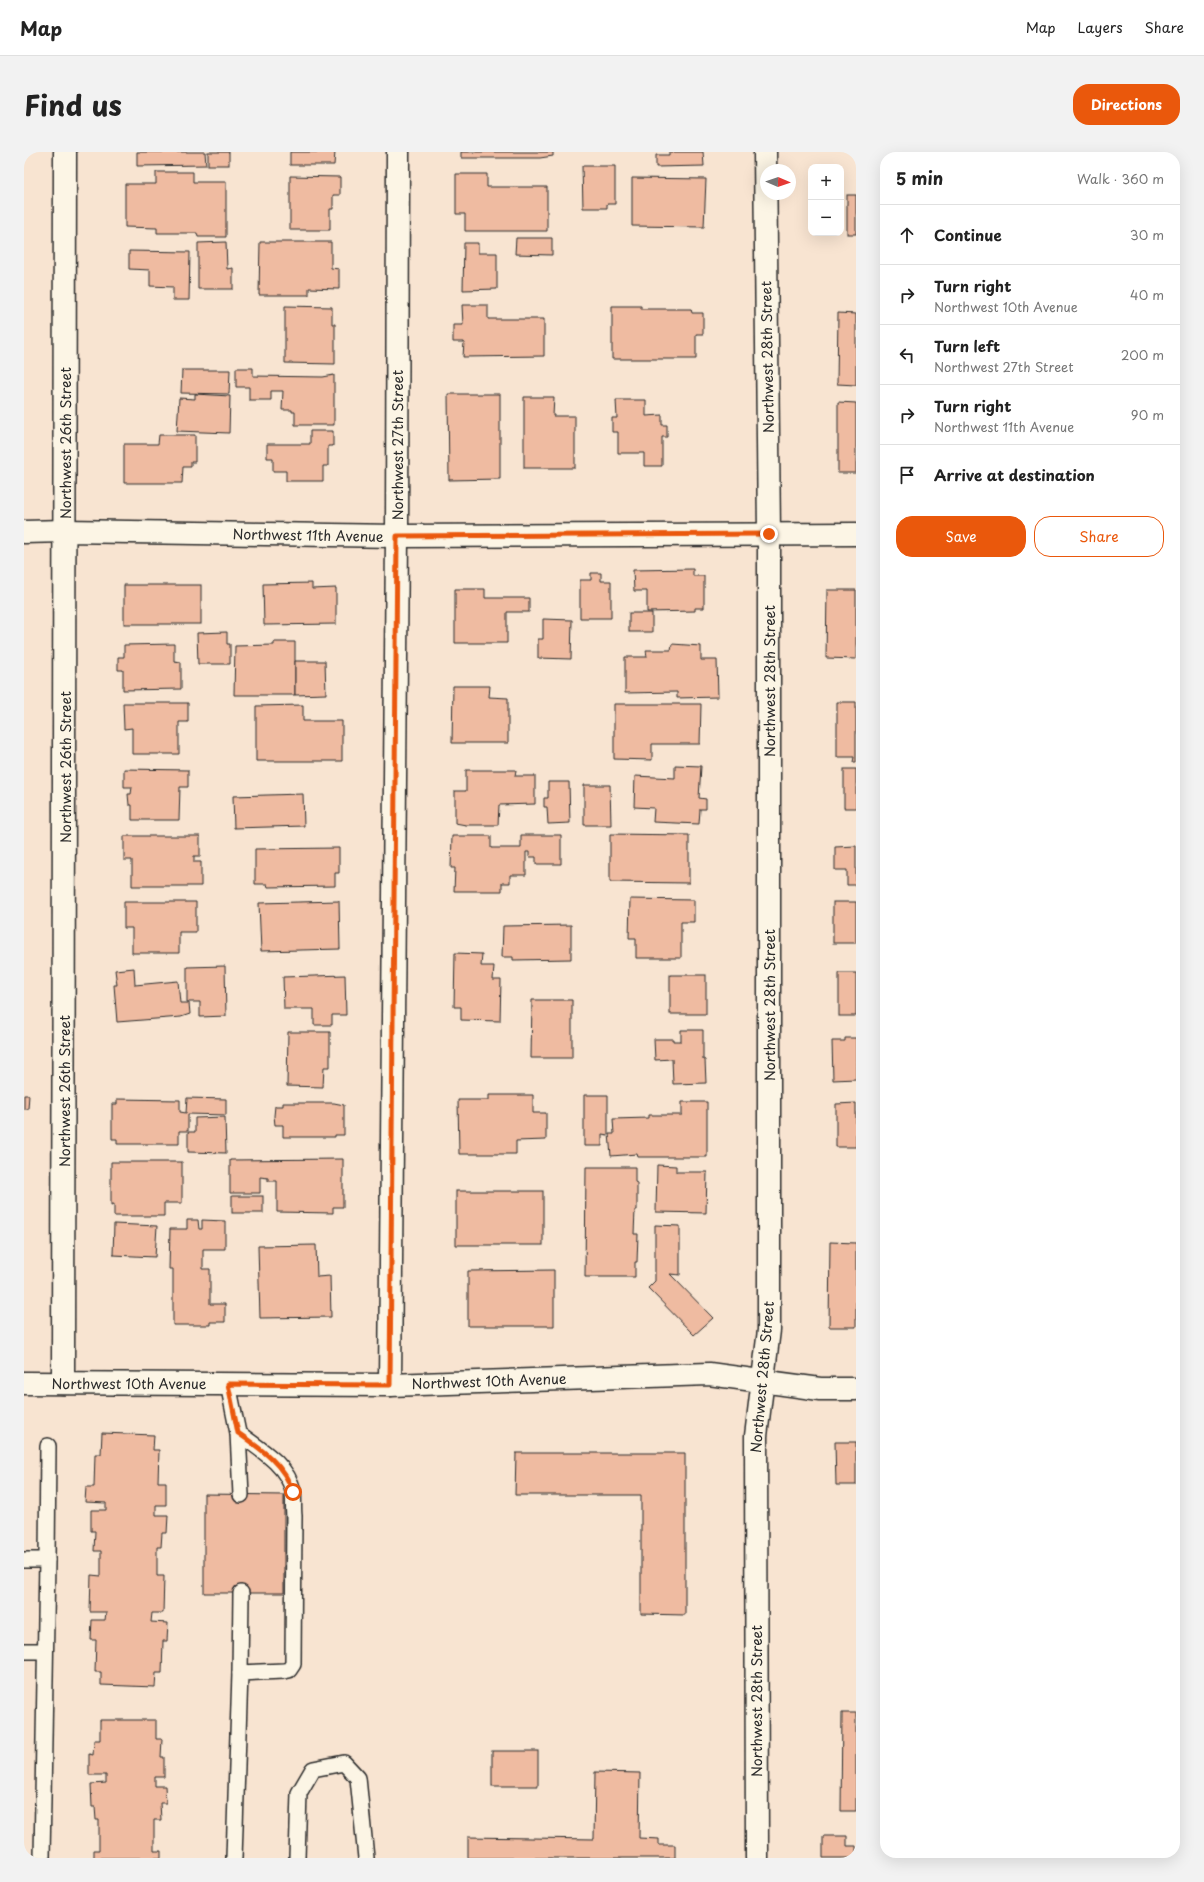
<!DOCTYPE html>
<meta charset="utf-8">
<style>
body{margin:0;font-family:"Playpen Sans",sans-serif;background:#f2f2f2;color:#222}
.controls{position:absolute;right:12px;top:12px;display:grid;overflow:hidden;border-radius:8px;box-shadow:0 4px 16px #0002}
.controls button{width:36px;height:36px;display:grid;place-items:center;padding:0;border:0;border-bottom:1px solid #e0e0e0;background:#fff;color:#222;font:20px sans-serif}
.compass{position:absolute;left:736px;top:12px;width:36px;height:36px;border-radius:50%;background:#fff;box-shadow:0 4px 16px #0002;rotate:92deg}
.stop{position:absolute;width:12px;height:12px;margin:-9px;border:3px solid #ea580c;border-radius:50%;background:#fff}
.stop.end{background:#ea580c;border-color:#fff;box-shadow:0 1px 4px #0008}
.list{margin:0;padding:0;list-style:none}
h2{display:flex;justify-content:space-between;align-items:center;height:52px;margin:0;padding:0 16px;font-size:17px}
h2 small{font-size:13px;font-weight:400;color:#767676}
.list li{display:grid;grid-template-columns:26px 1fr auto;gap:12px;align-items:center;box-sizing:border-box;height:60px;padding:0 16px;border-top:1px solid #e0e0e0}
.list b{display:block;font-size:15px;white-space:nowrap}
.list p{margin:0;font-size:13px;white-space:nowrap;color:#767676}
.list em{font-size:13px;font-style:normal;color:#767676}
.actions{display:flex;gap:8px;padding:12px 16px}
.actions a{flex:1;padding:9px 0;border:1px solid #ea580c;border-radius:16px;text-align:center;font-size:14px;color:#ea580c}
.actions .main{background:#ea580c;color:#fff}
.icon{flex:none;width:22px;height:22px;fill:none;stroke:currentColor;stroke-width:2;stroke-linecap:round;stroke-linejoin:round}
.map{position:relative;flex:none;width:832px;height:1706px;overflow:hidden;border-radius:16px}
header{display:flex;align-items:center;gap:24px;box-sizing:border-box;height:56px;padding:0 20px;background:#fff;border-bottom:1px solid #e0e0e0}
header strong{font-size:19px}
nav{display:flex;gap:22px;margin-inline-start:auto;font-size:14px}
.intro{display:flex;align-items:center;justify-content:space-between;box-sizing:border-box;height:96px;padding:0 24px}
h1{margin:0;font-size:28px}
.button{padding:10px 18px;border-radius:16px;background:#ea580c;color:#fff;font-size:14px;font-weight:700}
main{display:flex;gap:24px;padding:0 24px}
aside{flex:1;background:#fff;border-radius:16px;box-shadow:0 4px 16px #0002}
.map>svg:first-child{display:block}
</style>
<header>
<strong>Map</strong>
<nav><a>Map</a><a>Layers</a><a>Share</a></nav>
</header>
<div class="intro"><h1>Find us</h1><a class="button">Directions</a></div>
<main>
<div class="map">
<svg width="832" height="1706" viewBox="0 0 832 1706">
<rect width="100%" height="100%" fill="#f8e4d1"/>
<filter id="ink" filterUnits="userSpaceOnUse"><feTurbulence type="fractalNoise" baseFrequency=".025" numOctaves="2"/><feDisplacementMap in="SourceGraphic" scale="8" xChannelSelector="R" yChannelSelector="G"/><feConvolveMatrix kernelMatrix="1 2 1 2 8 2 1 2 1" color-interpolation-filters="sRGB"/></filter>
<g filter="url(#ink)">
<g fill="#efbba1" stroke="#2b2b2b">
<polygon points="113,0 181,0 182,13 113,14"/>
<rect x="184" y="0" width="21" height="13"/>
<polygon points="266,0 311,0 310,13 266,13"/>
<polygon points="437,0 529,0 529,4 516,6 437,6"/>
<polygon points="645,0 679,0 680,14 632,15 632,3 645,3"/>
<polygon points="558,14 591,14 591,52 583,52 583,56 559,56"/>
<polygon points="132,20 169,20 169,30 202,30 202,85 174,85 173,81 133,81 133,76 101,75 101,32 132,32"/>
<polygon points="432,22 463,22 463,35 523,35 523,79 441,79 441,62 432,62"/>
<polygon points="266,24 316,25 316,43 309,43 309,57 306,57 306,78 266,78"/>
<polygon points="608,26 682,27 680,75 608,74"/>
<rect x="823" y="43" width="9" height="39"/>
<polygon points="492,86 528,86 528,103 491,102"/>
<polygon points="202,90 203,117 209,116 209,137 174,137 174,91"/>
<polygon points="236,90 307,90 307,116 315,117 315,137 285,136 285,143 235,143"/>
<polygon points="440,91 454,91 454,101 473,101 473,137 439,138"/>
<polygon points="105,99 166,100 165,148 149,148 149,135 126,134 126,118 105,117"/>
<polygon points="438,153 464,153 464,167 520,167 520,204 439,205 440,190 429,190 429,173 439,173"/>
<polygon points="261,154 308,155 308,172 311,172 311,212 261,211"/>
<polygon points="588,154 617,154 617,157 667,157 668,161 679,161 679,182 672,182 672,207 588,207"/>
<polygon points="814,161 832,162 832,233 813,232"/>
<polygon points="212,216 229,216 229,224 299,225 310,223 310,273 271,273 271,260 268,260 268,258 258,258 259,239 247,239 247,248 225,248 225,235 212,235"/>
<polygon points="158,218 206,218 205,242 157,241"/>
<polygon points="171,242 206,244 205,281 153,279 155,246 171,247"/>
<polygon points="424,242 476,242 476,327 425,328"/>
<polygon points="500,245 530,245 529,264 551,264 551,316 500,316"/>
<polygon points="592,248 622,248 622,264 638,263 638,273 643,273 643,285 638,285 638,314 620,314 620,301 594,301 594,280 588,280 588,266 593,266"/>
<polygon points="814,250 832,251 832,321 814,321"/>
<polygon points="286,279 309,279 309,294 304,294 304,314 299,314 299,329 262,329 262,319 249,319 249,306 243,306 243,292 286,292"/>
<polygon points="135,283 171,283 171,310 167,310 167,315 159,315 158,331 100,331 100,292 134,292"/>
<polygon points="669,417 669,424 680,424 680,456 671,456 671,459 623,460 623,439 610,439 609,418"/>
<polygon points="567,421 577,421 577,429 587,429 587,466 556,466 556,428 567,428"/>
<polygon points="288,431 288,437 312,436 312,472 240,473 239,432"/>
<rect x="100" y="433" width="77" height="39"/>
<polygon points="431,437 461,437 461,446 505,446 505,460 483,460 483,491 431,491"/>
<polygon points="803,438 832,438 832,507 802,506"/>
<rect x="605" y="461" width="23" height="19"/>
<polygon points="519,467 548,468 547,507 514,506 514,487 519,487"/>
<polygon points="203,480 203,492 206,492 206,512 174,512 173,481"/>
<polygon points="250,490 271,490 271,543 210,543 211,494 250,493"/>
<polygon points="150,492 150,509 157,510 157,537 99,538 99,518 94,518 94,505 100,505 100,493"/>
<polygon points="648,492 677,494 677,508 693,508 694,545 653,546 653,540 601,541 601,505 623,505 622,498 647,498"/>
<polygon points="271,509 301,509 302,542 271,543"/>
<polygon points="429,534 466,534 465,545 484,546 484,591 428,591"/>
<polygon points="813,550 832,550 832,610 829,610 830,605 813,605"/>
<polygon points="99,551 164,551 164,570 155,570 155,602 108,602 108,576 100,577"/>
<polygon points="590,552 677,552 676,592 628,592 628,608 590,607"/>
<polygon points="279,553 279,569 318,569 318,609 232,609 232,554"/>
<polygon points="651,613 677,614 675,646 682,647 682,657 676,657 675,672 629,670 630,656 610,655 611,624 651,626"/>
<polygon points="100,617 164,618 164,635 156,635 155,668 108,668 108,653 105,653 104,642 107,642 108,635 100,635"/>
<rect x="820" y="617" width="12" height="39"/>
<polygon points="442,618 492,618 491,624 511,624 511,652 475,653 474,673 442,673 431,671 431,639 442,639"/>
<polygon points="524,630 545,630 546,671 524,672 523,655 520,655 520,646 524,646"/>
<polygon points="560,633 586,633 587,673 560,673"/>
<polygon points="279,642 280,674 210,676 209,644"/>
<polygon points="586,682 665,683 665,731 586,730"/>
<polygon points="497,683 537,683 537,712 512,712 512,705 505,705 505,700 502,700 502,723 486,723 486,731 478,731 478,739 430,739 431,716 427,716 428,684 467,684 467,696 497,696"/>
<polygon points="100,684 176,684 176,704 170,704 170,710 177,710 177,734 108,734 108,708 100,708"/>
<polygon points="832,694 832,733 823,733 823,718 811,718 811,695"/>
<polygon points="315,696 315,721 311,721 311,734 244,735 243,732 231,732 231,697"/>
<polygon points="606,747 670,748 670,770 657,770 657,806 612,806 612,786 605,786"/>
<polygon points="315,749 316,797 237,799 235,751"/>
<polygon points="100,750 172,750 172,780 155,780 155,801 108,801 108,776 100,776"/>
<rect x="809" y="750" width="23" height="41"/>
<polygon points="547,773 547,807 489,808 489,805 478,805 479,774"/>
<polygon points="431,801 458,802 457,814 470,814 469,828 477,828 476,869 437,868 437,855 430,855"/>
<polygon points="201,814 202,864 176,865 176,850 163,850 163,815"/>
<polygon points="110,816 111,833 154,829 156,851 165,851 166,862 157,865 93,870 90,833 93,833 91,818"/>
<rect x="815" y="821" width="17" height="43"/>
<polygon points="321,823 322,863 308,863 308,873 290,873 290,857 260,857 259,825"/>
<rect x="646" y="823" width="36" height="39"/>
<polygon points="508,848 548,848 548,906 507,906"/>
<polygon points="657,878 679,878 679,907 681,908 682,931 649,932 648,907 631,908 630,887 649,887 649,889 657,889"/>
<polygon points="264,880 306,880 306,915 300,915 299,935 263,934"/>
<polygon points="821,886 832,886 832,927 809,928 808,889 821,889"/>
<polygon points="0,943 5,943 4,957 0,957"/>
<polygon points="465,943 509,943 509,961 522,961 522,988 492,989 492,1002 435,1002 434,948 465,948"/>
<polygon points="560,943 584,943 584,983 578,982 578,994 560,994"/>
<polygon points="163,946 202,947 202,963 164,962 164,979 155,979 155,992 93,992 93,987 88,987 88,952 93,952 93,947 156,948 156,960 162,961"/>
<polygon points="658,950 683,950 683,1005 614,1005 613,1002 587,1004 585,982 590,982 589,967 625,966 625,963 658,963"/>
<polygon points="259,951 310,951 320,953 320,983 311,983 311,985 259,985 259,973 251,973 250,964 251,954 259,954"/>
<polygon points="832,951 832,995 812,995 812,952"/>
<polygon points="201,965 202,1001 164,1000 164,980 171,980 171,966"/>
<polygon points="319,1007 319,1055 309,1055 309,1061 253,1060 253,1029 244,1029 244,1026 236,1025 236,1041 206,1041 206,1008"/>
<polygon points="87,1010 158,1010 158,1051 140,1051 140,1064 90,1064 90,1052 87,1053"/>
<polygon points="633,1013 652,1014 652,1020 683,1020 682,1061 632,1060"/>
<polygon points="562,1015 611,1015 611,1030 613,1031 613,1058 611,1058 610,1082 614,1082 613,1110 611,1110 611,1125 561,1125"/>
<rect x="432" y="1039" width="87" height="54"/>
<rect x="208" y="1044" width="31" height="17"/>
<polygon points="163,1068 174,1068 175,1077 178,1077 178,1068 201,1069 201,1097 179,1097 179,1117 186,1117 186,1152 201,1152 201,1170 186,1170 186,1173 149,1173 149,1117 145,1117 146,1077 163,1077"/>
<polygon points="90,1072 133,1074 131,1105 89,1103"/>
<polygon points="631,1073 656,1074 656,1123 646,1122 689,1166 670,1183 624,1136 631,1129"/>
<polygon points="806,1090 832,1091 832,1175 805,1175"/>
<polygon points="292,1093 293,1125 306,1124 307,1165 236,1166 234,1094"/>
<polygon points="530,1118 530,1174 444,1174 444,1119"/>
<polygon points="78,1281 130,1283 129,1298 135,1298 134,1330 142,1330 142,1353 132,1353 132,1363 144,1363 143,1381 138,1381 137,1395 133,1395 133,1424 140,1424 139,1461 128,1461 127,1470 144,1471 143,1489 139,1489 138,1521 132,1521 131,1535 77,1533 77,1520 71,1520 72,1488 67,1488 68,1468 81,1468 82,1460 66,1460 67,1423 77,1424 77,1399 70,1399 71,1379 67,1379 67,1358 82,1358 82,1351 61,1350 62,1335 70,1335 71,1302 77,1302"/>
<polygon points="811,1290 832,1290 832,1333 812,1333"/>
<polygon points="492,1301 661,1301 661,1463 617,1462 617,1343 491,1343"/>
<polygon points="180,1342 260,1343 260,1441 180,1441"/>
<polygon points="818,1561 832,1561 832,1659 817,1659"/>
<polygon points="76,1568 132,1568 132,1587 138,1587 137,1605 140,1605 140,1625 131,1625 131,1634 141,1634 142,1651 136,1651 137,1668 130,1668 130,1699 137,1699 137,1706 70,1706 70,1698 75,1698 75,1668 72,1668 71,1655 68,1655 67,1632 82,1631 82,1623 65,1623 65,1602 69,1603 70,1588 76,1588"/>
<rect x="468" y="1599" width="46" height="35"/>
<polygon points="571,1620 616,1621 615,1686 635,1687 635,1693 651,1693 651,1706 444,1706 444,1685 570,1687"/>
<polygon points="799,1684 823,1684 823,1694 832,1694 832,1706 799,1706"/>
</g>
<g fill="none" stroke-linecap="round" stroke-linejoin="round">
<g stroke="#2b2b2b" stroke-width="18">
<g id="lane">
<path d="M204,1232l10,49c20,15 49,31 55,58 1,8 0,17 1,25l-1,148 -4,6 -5,1 -44,2 -6,185"/>
<polyline points="214,1281 217,1343"/>
<polyline points="0,1408 23,1408 18,1706"/>
<polyline points="23,1408 24,1294"/>
<polyline points="0,1499 21,1499"/>
<polyline points="216,1521 217,1441"/>
<polyline points="273,1706 275,1641 289,1617 320,1611 334,1626 342,1706"/>
</g>
</g>
<g stroke="#2b2b2b" stroke-width="25">
<g id="street">
<polyline points="0,380 41,379 373,384 832,382"/>
<polyline points="39,1231 41,0"/>
<polyline points="366,1233 373,384 374,0"/>
</g>
</g>
<g stroke="#2b2b2b" stroke-width="25">
<g id="secondary">
<polyline points="0,1231 366,1233 685,1222 796,1237 832,1237"/>
<polyline points="733,1706 732,1284 745,1178 745,382 741,0"/>
</g>
</g>
<use href="#lane" stroke="#fcf5e5" stroke-width="15"/>
<use href="#street" stroke="#fcf5e5" stroke-width="22"/>
<use href="#secondary" stroke="#fcf5e5" stroke-width="22"/>
</g>
</g>
<g fill="none" stroke-linecap="round" stroke-linejoin="round" filter="url(#ink)">
<path stroke="#ea580c" stroke-width="5" d="M269,1340c-9,-28 -32,-43 -55,-59l-10,-49 162,1 7,-849 372,-2"/>
</g>
<g text-anchor="middle" dominant-baseline="central" stroke-width="3" stroke-linejoin="round" paint-order="stroke">
<g font-size="14" fill="#2b2b2b" stroke="#fcf5e5">
<text transform="translate(743 205) rotate(-91)">Northwest 28th Street</text>
<text transform="translate(41 291) rotate(-90)">Northwest 26th Street</text>
<text transform="translate(373 293) rotate(-90)">Northwest 27th Street</text>
<text transform="translate(284 383) rotate(1)">Northwest 11th Avenue</text>
<text transform="translate(745 529) rotate(-90)">Northwest 28th Street</text>
<text transform="translate(41 615) rotate(-90)">Northwest 26th Street</text>
<text transform="translate(745 853) rotate(-90)">Northwest 28th Street</text>
<text transform="translate(40 939) rotate(-90)">Northwest 26th Street</text>
<text transform="translate(738 1225) rotate(-85)">Northwest 28th Street</text>
<text transform="translate(465 1229) rotate(-2)">Northwest 10th Avenue</text>
<text x="105" y="1231">Northwest 10th Avenue</text>
<text transform="translate(732 1549) rotate(-90)">Northwest 28th Street</text>
</g>
</g>
</svg>
<div class="controls">
<button>+</button>
<button>−</button>
</div>
<svg class="compass" viewBox="-18 -18 36 36"><path d="M0-13l5 13h-10z" fill="#e53935"/><path d="M0 13l5-13h-10z" fill="#767676"/></svg>
<div class="stop" style="left:269px;top:1340px"></div>
<div class="stop end" style="left:745px;top:382px"></div>
</div>
<aside>
<h2>5 min<small>Walk · 360 m</small></h2>
<ul class="list">
<li><svg class="icon" aria-label="ahead" viewBox="0 0 24 24"><path d="M12 20V5M6 11l6-6 6 6"/></svg><div><b>Continue</b></div><em>30 m</em></li>
<li><svg class="icon" aria-label="right" viewBox="0 0 24 24"><path d="M7 20v-9h11M14 6l5 5-5 5"/></svg><div><b>Turn right</b><p>Northwest 10th Avenue</p></div><em>40 m</em></li>
<li><svg class="icon" aria-label="left" viewBox="0 0 24 24"><path d="M17 20v-9H6M10 6l-5 5 5 5"/></svg><div><b>Turn left</b><p>Northwest 27th Street</p></div><em>200 m</em></li>
<li><svg class="icon" aria-label="right" viewBox="0 0 24 24"><path d="M7 20v-9h11M14 6l5 5-5 5"/></svg><div><b>Turn right</b><p>Northwest 11th Avenue</p></div><em>90 m</em></li>
<li><svg class="icon" aria-label="arrive" viewBox="0 0 24 24"><path d="M6 21V4h12l-3 4 3 4H6"/></svg><div><b>Arrive at destination</b></div></li>
</ul>
<div class="actions"><a class="main">Save</a><a>Share</a></div>
</aside>
</main>
